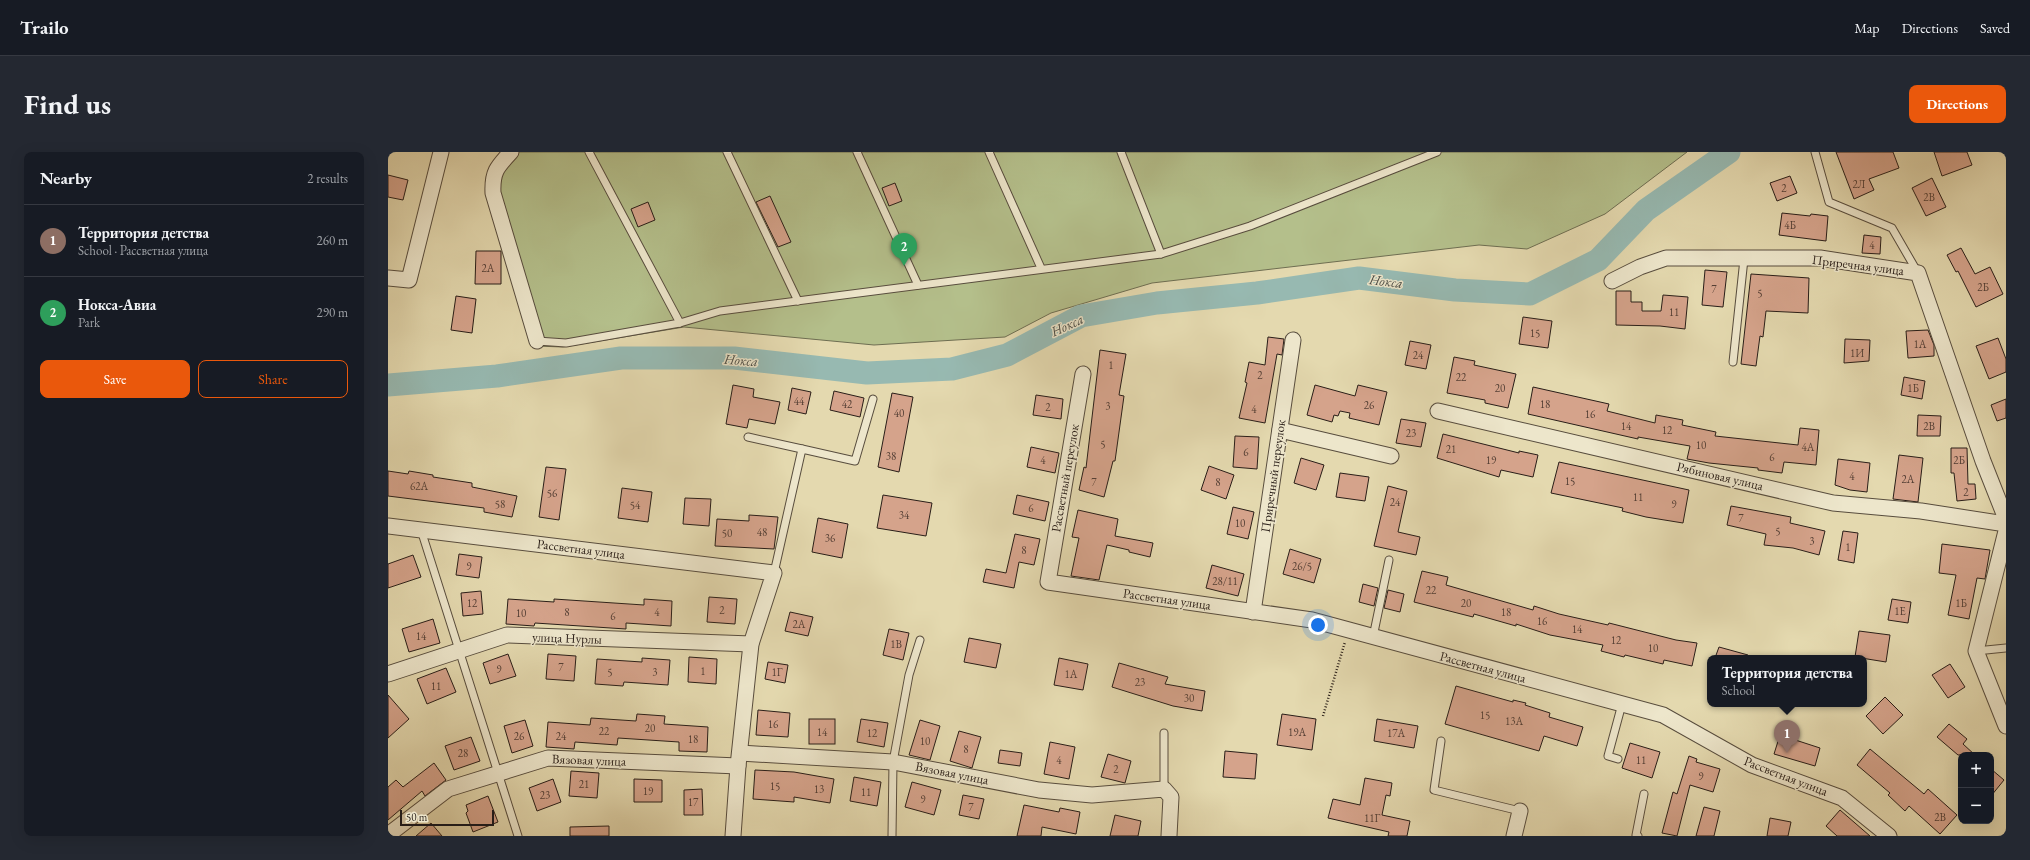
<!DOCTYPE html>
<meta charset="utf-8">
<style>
body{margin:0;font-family:"EB Garamond",serif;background:#242831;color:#f1f3f6}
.controls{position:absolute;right:12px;bottom:12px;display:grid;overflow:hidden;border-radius:8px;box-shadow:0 4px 16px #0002}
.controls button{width:36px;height:36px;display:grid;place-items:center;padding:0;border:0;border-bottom:1px solid #363941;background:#171b24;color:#f1f3f6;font:20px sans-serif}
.scale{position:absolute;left:12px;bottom:10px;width:94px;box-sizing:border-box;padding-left:4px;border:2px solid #291e18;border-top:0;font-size:11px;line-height:14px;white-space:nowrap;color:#291e18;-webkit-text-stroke:3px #ede6cb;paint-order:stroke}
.you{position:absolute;left:930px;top:473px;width:14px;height:14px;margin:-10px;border:3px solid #fff;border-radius:50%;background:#1a73e8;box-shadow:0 0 0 6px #1a73e833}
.badge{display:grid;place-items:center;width:26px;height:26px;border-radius:50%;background:#ea580c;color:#fff;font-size:13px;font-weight:700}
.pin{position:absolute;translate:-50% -33px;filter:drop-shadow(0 1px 2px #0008)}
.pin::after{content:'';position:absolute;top:21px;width:14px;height:12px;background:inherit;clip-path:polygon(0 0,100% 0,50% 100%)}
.popup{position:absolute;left:1319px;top:503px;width:160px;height:52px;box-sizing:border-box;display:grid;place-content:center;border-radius:8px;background:#171b24;filter:drop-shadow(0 1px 3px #0005);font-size:13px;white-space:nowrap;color:#9ea1a6}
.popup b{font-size:15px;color:#f1f3f6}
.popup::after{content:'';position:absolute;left:50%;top:100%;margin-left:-8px;border:8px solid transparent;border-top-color:#171b24}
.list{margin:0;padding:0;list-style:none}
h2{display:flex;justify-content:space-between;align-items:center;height:52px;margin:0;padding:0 16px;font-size:17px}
h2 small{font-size:13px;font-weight:400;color:#9ea1a6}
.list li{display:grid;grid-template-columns:26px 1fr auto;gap:12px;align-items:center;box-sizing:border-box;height:72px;padding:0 16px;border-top:1px solid #363941}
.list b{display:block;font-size:15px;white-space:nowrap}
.list p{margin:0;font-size:13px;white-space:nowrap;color:#9ea1a6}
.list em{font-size:13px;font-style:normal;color:#9ea1a6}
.actions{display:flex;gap:8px;padding:12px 16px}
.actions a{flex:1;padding:9px 0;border:1px solid #ea580c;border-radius:8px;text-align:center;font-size:14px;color:#ea580c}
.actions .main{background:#ea580c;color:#fff}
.map{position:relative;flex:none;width:1618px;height:684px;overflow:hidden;border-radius:8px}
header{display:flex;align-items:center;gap:24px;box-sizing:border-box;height:56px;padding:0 20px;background:#171b24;border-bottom:1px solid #363941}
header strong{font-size:19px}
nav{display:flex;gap:22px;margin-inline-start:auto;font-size:14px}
.intro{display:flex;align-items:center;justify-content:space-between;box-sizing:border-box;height:96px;padding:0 24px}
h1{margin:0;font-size:28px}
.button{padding:10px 18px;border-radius:8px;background:#ea580c;color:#fff;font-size:14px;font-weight:700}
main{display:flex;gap:24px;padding:0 24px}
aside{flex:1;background:#171b24;border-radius:8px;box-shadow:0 4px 16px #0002}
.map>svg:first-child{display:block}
</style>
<header>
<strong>Trailo</strong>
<nav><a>Map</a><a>Directions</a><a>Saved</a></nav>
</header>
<div class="intro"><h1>Find us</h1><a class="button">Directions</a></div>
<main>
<aside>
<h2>Nearby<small>2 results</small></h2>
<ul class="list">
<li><span class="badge" style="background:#8d6e63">1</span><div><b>Территория детства</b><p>School · Рассветная улица</p></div><em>260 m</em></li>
<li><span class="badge" style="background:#2e9e5b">2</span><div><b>Нокса-Авиа</b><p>Park</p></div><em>290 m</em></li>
</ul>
<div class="actions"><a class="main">Save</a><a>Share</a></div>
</aside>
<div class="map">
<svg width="1618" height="684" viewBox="0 0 1618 684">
<rect width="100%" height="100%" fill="#e4d9af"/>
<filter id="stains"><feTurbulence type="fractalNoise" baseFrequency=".005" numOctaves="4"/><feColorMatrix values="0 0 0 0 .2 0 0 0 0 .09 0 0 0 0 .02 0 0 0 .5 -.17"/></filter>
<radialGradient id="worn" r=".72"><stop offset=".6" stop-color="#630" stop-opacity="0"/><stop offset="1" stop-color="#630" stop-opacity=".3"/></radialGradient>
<polygon fill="#b4bf8b" stroke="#6e6e52" points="120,0 1299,0 1217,62 1139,97 1091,93 764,131 663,161 617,185 486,193 296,175 175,195 147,194 106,15"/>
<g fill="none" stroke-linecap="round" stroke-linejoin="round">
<polyline stroke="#97b9b1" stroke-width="23" points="0,233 109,224 233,206 346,206 479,221 564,217 619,203 693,164 769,151 869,141 971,126 1067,138 1142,142 1210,108 1258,58 1341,0"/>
</g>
<g fill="#d5a38b" stroke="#291e18">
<polygon points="1448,0 1505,0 1511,16 1481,27 1486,38 1466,47"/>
<polygon points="1546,0 1579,0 1584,13 1554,24"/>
<polygon points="0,23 20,28 15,48 0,45"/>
<polygon points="1402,24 1409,41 1389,49 1382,31"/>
<polygon points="1544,26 1558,55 1538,64 1524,36"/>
<polygon points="507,31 514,49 501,54 494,36"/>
<polygon points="382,44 403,90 390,95 368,50"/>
<polygon points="260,50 267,68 250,75 243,57"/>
<polygon points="1394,61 1422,64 1423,62 1440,64 1438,89 1391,83"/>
<polygon points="1476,83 1493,85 1492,102 1474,101"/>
<polygon points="1573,96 1587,122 1602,115 1615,142 1588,155 1570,119 1568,120 1559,103"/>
<polygon points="88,99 113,99 113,132 87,132"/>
<polygon points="1317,118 1339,120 1335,155 1314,153"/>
<polygon points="1363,122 1421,126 1420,161 1378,159 1375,185 1372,184 1368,214 1353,212"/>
<polygon points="1228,139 1243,139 1243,150 1254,150 1254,159 1273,159 1275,143 1300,145 1297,177 1272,174 1228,173"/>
<polygon points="68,144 88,147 84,181 63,178"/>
<polygon points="1135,165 1164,169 1160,196 1131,192"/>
<polygon points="1540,178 1546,193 1546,204 1520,206 1518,179"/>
<polygon points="880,185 896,187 894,203 889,202 877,271 851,266 859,231 857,230 861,210 877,213"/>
<polygon points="1610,186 1618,207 1618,220 1601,227 1588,194"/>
<polygon points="1457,187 1482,188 1481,209 1456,211"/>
<polygon points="1022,189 1043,193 1038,217 1017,213"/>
<polygon points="712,198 738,202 731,243 736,244 727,309 725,309 716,345 691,338 696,315 698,316"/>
<polygon points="1066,205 1087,209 1086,213 1128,222 1120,256 1097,251 1097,248 1059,241"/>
<polygon points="1516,225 1537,229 1534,247 1513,243"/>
<polygon points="345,233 366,237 365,245 392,250 387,272 361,267 359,276 338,272"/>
<polygon points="927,233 967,244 970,233 999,240 991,273 961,266 962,261 952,259 950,264 946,263 944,270 919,263"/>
<polygon points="1145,235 1221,252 1219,259 1267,271 1268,263 1295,268 1294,273 1328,280 1327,284 1410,293 1412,276 1431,278 1428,313 1396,310 1394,321 1370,318 1370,316 1321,311 1299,307 1302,294 1250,285 1250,287 1140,262"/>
<polygon points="404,236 423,240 418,262 400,258"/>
<polygon points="446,239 476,246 472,265 442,258"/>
<polygon points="504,241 525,245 511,320 490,315"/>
<polygon points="648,243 675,247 673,267 645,263"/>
<polygon points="1618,247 1618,266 1609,269 1603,253"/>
<polygon points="1530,263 1553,264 1552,284 1529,284"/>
<polygon points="1013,267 1038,271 1033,295 1008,291"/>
<polygon points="1055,282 1131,301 1131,299 1150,303 1145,325 1113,318 1111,325 1049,306"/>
<polygon points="847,284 871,285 869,317 845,315"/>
<polygon points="643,295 671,301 667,321 639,315"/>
<polygon points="1563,296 1579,296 1580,332 1587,332 1588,347 1569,349 1566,321 1563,321"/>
<polygon points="1511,303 1535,306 1530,350 1505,347"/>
<polygon points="913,306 936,313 928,338 906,331"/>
<polygon points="1450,307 1482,311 1479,340 1462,338 1447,333"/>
<polygon points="1171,310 1301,338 1295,371 1258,365 1234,359 1235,356 1163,341"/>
<polygon points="821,314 846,323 838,347 813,338"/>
<polygon points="158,315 178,317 171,368 151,365"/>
<polygon points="0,319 20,322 21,319 45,323 45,325 84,331 84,335 129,344 124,365 96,360 96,356 0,344"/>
<polygon points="952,321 981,325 977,349 948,345"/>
<polygon points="1000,334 1019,339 1010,380 1032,385 1028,403 986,394"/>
<polygon points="234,336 264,340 260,370 230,366"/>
<polygon points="495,343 544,351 538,384 489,376"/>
<polygon points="629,343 661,350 657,369 625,362"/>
<polygon points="297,346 323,347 321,374 295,372"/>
<polygon points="1343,354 1403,365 1402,371 1437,379 1431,403 1405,396 1376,393 1378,382 1339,373"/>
<polygon points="845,355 866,360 860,387 839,382"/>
<polygon points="690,358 730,367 727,384 765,391 762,405 741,400 741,398 719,393 711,428 683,424 691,386 684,385"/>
<polygon points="361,363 390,365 386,397 327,394 329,367 361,369"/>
<polygon points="430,366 460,372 454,406 424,400"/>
<polygon points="1455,379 1470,381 1466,411 1450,408"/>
<polygon points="627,382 652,387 646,413 631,410 626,436 595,430 598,417 618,421"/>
<polygon points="1554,392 1602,398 1597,427 1589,426 1581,467 1560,463 1568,423 1551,421"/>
<polygon points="902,397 933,407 926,431 895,422"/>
<polygon points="71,402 94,405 91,426 68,423"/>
<polygon points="25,403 33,425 0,436 0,412"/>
<polygon points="824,413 856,422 850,444 818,436"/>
<polygon points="1034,419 1060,425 1058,433 1145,458 1146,454 1171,462 1220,473 1221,471 1288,488 1309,491 1304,514 1276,508 1275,512 1237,503 1236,505 1213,499 1215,493 1162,483 1128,472 1128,474 1086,462 1085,465 1026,450"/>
<polygon points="975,432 990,436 986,454 971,450"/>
<polygon points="1000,438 1016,442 1012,460 996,456"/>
<polygon points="93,439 95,462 75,464 73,441"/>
<polygon points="321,445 349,447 347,472 319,470"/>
<polygon points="120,447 166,450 166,447 256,453 256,447 284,449 283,474 238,471 238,477 147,471 146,474 118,472"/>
<polygon points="1504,447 1523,450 1520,471 1500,468"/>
<polygon points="402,460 425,465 420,484 397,479"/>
<polygon points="45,467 52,491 21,500 14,477"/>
<polygon points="501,477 521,481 515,508 495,503"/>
<polygon points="1471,479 1502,483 1498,510 1467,505"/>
<polygon points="581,486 613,492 608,516 576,510"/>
<polygon points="1331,495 1360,503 1359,506 1327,506"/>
<polygon points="120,502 128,524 102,532 95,511"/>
<polygon points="160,502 188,504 186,529 158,527"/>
<polygon points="301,505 329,507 328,532 300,530"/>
<polygon points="254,506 282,508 280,533 236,530 235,534 207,532 209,507 254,510"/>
<polygon points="671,506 700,512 695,538 666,533"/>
<polygon points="380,510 400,513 397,531 377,527"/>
<polygon points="731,511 780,525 777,532 817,539 814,559 785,554 724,535"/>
<polygon points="1562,512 1577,535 1560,546 1544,523"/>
<polygon points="58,516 68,540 39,552 29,527"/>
<polygon points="1068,534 1125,550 1125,548 1138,551 1137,553 1162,561 1161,565 1195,575 1189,594 1156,584 1151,599 1057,572"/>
<polygon points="0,543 21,567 0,586"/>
<polygon points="1497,545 1515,563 1495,582 1478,564"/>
<polygon points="370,558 402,561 400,585 368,583"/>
<polygon points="249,562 277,564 276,572 320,575 319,600 291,599 291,590 230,586 229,593 187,590 186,597 158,595 160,570 202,573 203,566 248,569"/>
<polygon points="894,562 928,567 924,598 889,593"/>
<rect x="421" y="567" width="26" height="25"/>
<polygon points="473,567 500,571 496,595 469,590"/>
<polygon points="989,567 1030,574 1026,596 986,589"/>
<polygon points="137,568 145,594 124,601 116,574"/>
<polygon points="532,568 552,574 542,608 521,603"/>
<polygon points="1561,572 1579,587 1575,592 1587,603 1570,603 1549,585"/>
<polygon points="571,579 593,585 584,616 562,609"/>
<polygon points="1392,583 1432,596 1427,614 1386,602"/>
<polygon points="83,585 92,609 66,618 57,594"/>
<polygon points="662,590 687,595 681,627 656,622"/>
<polygon points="1242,591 1272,600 1264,626 1234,616"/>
<polygon points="1482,597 1536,642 1540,637 1569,663 1552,682 1521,654 1517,659 1500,643 1502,641 1469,613"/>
<polygon points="612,598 634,601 632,614 610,611"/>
<polygon points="837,599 869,602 867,627 835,625"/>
<polygon points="720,602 743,609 737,631 713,625"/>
<polygon points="1301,604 1309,607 1308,610 1332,617 1325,640 1302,633 1289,684 1274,681 1285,640 1289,642"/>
<polygon points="46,611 58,628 37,644 34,639 0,668 0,635 8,628 15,635"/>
<polygon points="1603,617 1616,628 1603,644"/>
<polygon points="367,618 406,620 446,627 442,651 406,645 406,650 365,647"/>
<polygon points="183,619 211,621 209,646 181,644"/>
<polygon points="466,625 493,630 489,654 462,649"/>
<polygon points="977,626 1004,631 1002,644 998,643 994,663 1022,669 1019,684 1000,684 1001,680 940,666 945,647 972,653"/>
<polygon points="165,627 173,650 149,659 141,636"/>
<polygon points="246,627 274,628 274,650 246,650"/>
<polygon points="524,630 553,638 546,663 517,655"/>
<polygon points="314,637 315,663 296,663 296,638"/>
<polygon points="575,643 596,647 591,667 571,663"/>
<polygon points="100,644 110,670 85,680 78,661 80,659 78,653"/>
<polygon points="636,653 671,660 672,656 692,660 688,682 654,675 653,684 629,684"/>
<polygon points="1316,655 1332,659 1326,684 1308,684"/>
<polygon points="1452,658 1482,684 1449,684 1438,674"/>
<polygon points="727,663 753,669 750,684 722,684"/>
<polygon points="1382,666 1403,670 1400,684 1379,684"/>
<polygon points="43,671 54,684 28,684"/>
<polygon points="221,674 221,684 182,684 182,675"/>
</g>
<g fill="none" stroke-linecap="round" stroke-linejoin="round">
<g stroke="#584d3e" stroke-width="9">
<g id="service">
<polyline points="201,0 292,171"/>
<polyline points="339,0 410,149"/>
<polyline points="469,0 530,133"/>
<polyline points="601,0 653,116"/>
<polyline points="733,0 773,102"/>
<polyline points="1427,0 1441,50 1504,76 1530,121"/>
<polyline points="149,189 178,191 292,171 332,159 773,102 862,74 1049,0"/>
<polyline points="1345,210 1356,107"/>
<polyline points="360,285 414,297"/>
<polyline points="33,378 130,684"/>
<polyline points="386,421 414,297 467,309 485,247"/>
<polyline points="985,485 1001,408"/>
<polyline points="1588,499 1618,496"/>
<polyline points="1053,589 1046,638 1132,659"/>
<polyline points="1230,607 1220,604 1234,552"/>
<polyline points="776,637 776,581"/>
<polyline points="504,684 505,610 521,523 532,488"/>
<polyline points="1250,684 1248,683 1256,642"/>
</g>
</g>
<g stroke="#584d3e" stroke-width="17">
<g id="minor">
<path d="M123,0c-14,15 -19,20 -18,41l44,148"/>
<polyline points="0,126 21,128 53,0"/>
<polyline points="1224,129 1252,115 1278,106 1432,106 1530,121 1595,309 1618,367"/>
<polyline points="695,222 660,430 924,468 1275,563 1364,613 1454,646 1501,684"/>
<polyline points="1050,259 1445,351 1533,359 1618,372"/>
<polyline points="892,278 1003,304"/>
<polyline points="0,374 386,421 363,492 350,614 345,684"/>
<polyline points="1618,379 1588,499 1618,574"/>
<polyline points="865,460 905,188"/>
<polyline points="0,522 119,483 363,492"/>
<polyline points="352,601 505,610 651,638 704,643 776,637 783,645 781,684"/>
<polyline points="0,683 60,637 160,606 350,614"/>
<polyline points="1126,684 1132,659"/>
</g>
</g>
<g stroke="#291e18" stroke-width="2.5" stroke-dasharray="1 2" stroke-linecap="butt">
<polyline points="935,564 957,490"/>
<polyline points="1617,684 1618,683"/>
</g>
<use href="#service" stroke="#ede6cb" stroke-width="7"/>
<use href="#minor" stroke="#ede6cb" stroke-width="15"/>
</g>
<g text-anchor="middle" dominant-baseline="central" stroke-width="3" stroke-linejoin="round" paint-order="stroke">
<g font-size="11" fill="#543f35">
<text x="1471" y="32">2Л</text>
<text x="1396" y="36">2</text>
<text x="1541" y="45">2В</text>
<text x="1402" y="73">4Б</text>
<text x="1484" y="93">4</text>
<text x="100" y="116">2А</text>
<text x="1595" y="135">2Б</text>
<text x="1326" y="137">7</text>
<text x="1372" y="141">5</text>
<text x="1286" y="160">11</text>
<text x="1147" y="181">15</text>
<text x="1532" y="192">1А</text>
<text x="1469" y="201">1И</text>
<text x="1030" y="203">24</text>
<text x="723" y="213">1</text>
<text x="872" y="223">2</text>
<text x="1073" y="225">22</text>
<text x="1112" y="236">20</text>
<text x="1525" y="236">1Б</text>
<text x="411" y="249">44</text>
<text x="459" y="252">42</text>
<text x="1157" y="252">18</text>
<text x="981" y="253">26</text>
<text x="720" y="254">3</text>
<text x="660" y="255">2</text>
<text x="866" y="257">4</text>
<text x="511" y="261">40</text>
<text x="1202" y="262">16</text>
<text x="1238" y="274">14</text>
<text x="1541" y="274">2В</text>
<text x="1279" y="278">12</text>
<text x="1023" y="281">23</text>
<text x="715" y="292">5</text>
<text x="1313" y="293">10</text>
<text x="1420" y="295">4А</text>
<text x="1063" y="297">21</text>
<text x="858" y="300">6</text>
<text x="503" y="304">38</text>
<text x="1384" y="305">6</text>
<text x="655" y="308">4</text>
<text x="1103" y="308">19</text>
<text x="1571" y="308">2Б</text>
<text x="1464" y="324">4</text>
<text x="1520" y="327">2А</text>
<text x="1182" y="329">15</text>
<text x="706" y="330">7</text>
<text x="830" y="330">8</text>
<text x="31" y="334">62А</text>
<text x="1578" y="340">2</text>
<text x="164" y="341">56</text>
<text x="1250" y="345">11</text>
<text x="1007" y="350">24</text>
<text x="112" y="352">58</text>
<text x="1286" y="352">9</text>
<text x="247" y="353">54</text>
<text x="643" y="356">6</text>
<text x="516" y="363">34</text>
<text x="1353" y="366">7</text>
<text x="852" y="371">10</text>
<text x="1390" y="379">5</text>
<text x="374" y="380">48</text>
<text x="339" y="381">50</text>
<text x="442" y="386">36</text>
<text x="1424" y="389">3</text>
<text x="1460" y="395">1</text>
<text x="636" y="398">8</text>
<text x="81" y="414">9</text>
<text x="914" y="414">26/5</text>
<text x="837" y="429">28/11</text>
<text x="1043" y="438">22</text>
<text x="84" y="451">12</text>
<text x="1078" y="451">20</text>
<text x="1573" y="451">1Б</text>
<text x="334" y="458">2</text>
<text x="1512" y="459">1Е</text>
<text x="179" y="460">8</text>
<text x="269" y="460">4</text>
<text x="1118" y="460">18</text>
<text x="133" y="461">10</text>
<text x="225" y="464">6</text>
<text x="1154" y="469">16</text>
<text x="411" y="472">2А</text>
<text x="1189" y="477">14</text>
<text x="33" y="484">14</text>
<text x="1228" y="488">12</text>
<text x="508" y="492">1В</text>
<text x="1265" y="496">10</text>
<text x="173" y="515">7</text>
<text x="111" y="517">9</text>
<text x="315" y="519">1</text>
<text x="222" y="520">5</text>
<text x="267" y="520">3</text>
<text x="389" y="520">1Г</text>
<text x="683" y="522">1А</text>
<text x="752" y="530">23</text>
<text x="48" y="534">11</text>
<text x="801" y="546">30</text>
<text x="1097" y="563">15</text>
<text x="1126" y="569">13А</text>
<text x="385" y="572">16</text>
<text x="262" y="576">20</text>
<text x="216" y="579">22</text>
<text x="434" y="580">14</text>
<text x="909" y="580">19А</text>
<text x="484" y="581">12</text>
<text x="1008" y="581">17А</text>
<text x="131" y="584">26</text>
<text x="173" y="584">24</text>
<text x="305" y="587">18</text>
<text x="537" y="589">10</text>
<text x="578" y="597">8</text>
<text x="75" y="601">28</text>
<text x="671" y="608">4</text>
<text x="1253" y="608">11</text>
<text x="728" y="617">2</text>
<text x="1313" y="624">9</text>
<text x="196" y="632">21</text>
<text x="387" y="634">15</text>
<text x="431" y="637">13</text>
<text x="260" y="639">19</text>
<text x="478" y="640">11</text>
<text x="157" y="643">23</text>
<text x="535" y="647">9</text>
<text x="305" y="650">17</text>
<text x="583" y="655">7</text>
<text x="1552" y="665">2В</text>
<text x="984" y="666">11Г</text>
</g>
<g font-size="13" fill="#291e18" stroke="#ede6cb">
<text transform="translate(1470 113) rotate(7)">Приречная улица</text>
<text transform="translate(885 324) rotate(-82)">Приречный переулок</text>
<text transform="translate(1332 324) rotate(13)">Рябиновая улица</text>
<text transform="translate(677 326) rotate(-80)">Рассветный переулок</text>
<text transform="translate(193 397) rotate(7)">Рассветная улица</text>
<text transform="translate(779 447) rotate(8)">Рассветная улица</text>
<text transform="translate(179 486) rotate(2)">улица Нурлы</text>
<text transform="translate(1095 515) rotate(15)">Рассветная улица</text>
<text transform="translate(201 608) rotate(2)">Вязовая улица</text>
<text transform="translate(564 621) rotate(11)">Вязовая улица</text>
<text transform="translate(1398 624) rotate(21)">Рассветная улица</text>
</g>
<g font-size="14" font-style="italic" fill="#4a4c46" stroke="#ede6cb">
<text transform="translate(998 129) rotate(7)">Нокса</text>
<text transform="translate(679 173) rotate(-25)">Нокса</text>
<text transform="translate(353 208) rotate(4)">Нокса</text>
</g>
</g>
<rect width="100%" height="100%" filter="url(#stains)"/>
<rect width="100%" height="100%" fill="url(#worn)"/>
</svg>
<div class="controls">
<button>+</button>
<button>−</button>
</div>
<div class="scale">50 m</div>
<div class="you"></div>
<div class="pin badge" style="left:1399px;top:601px;background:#8d6e63">1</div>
<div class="popup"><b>Территория детства</b>School</div>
<div class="pin badge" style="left:516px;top:114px;background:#2e9e5b">2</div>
</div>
</main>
